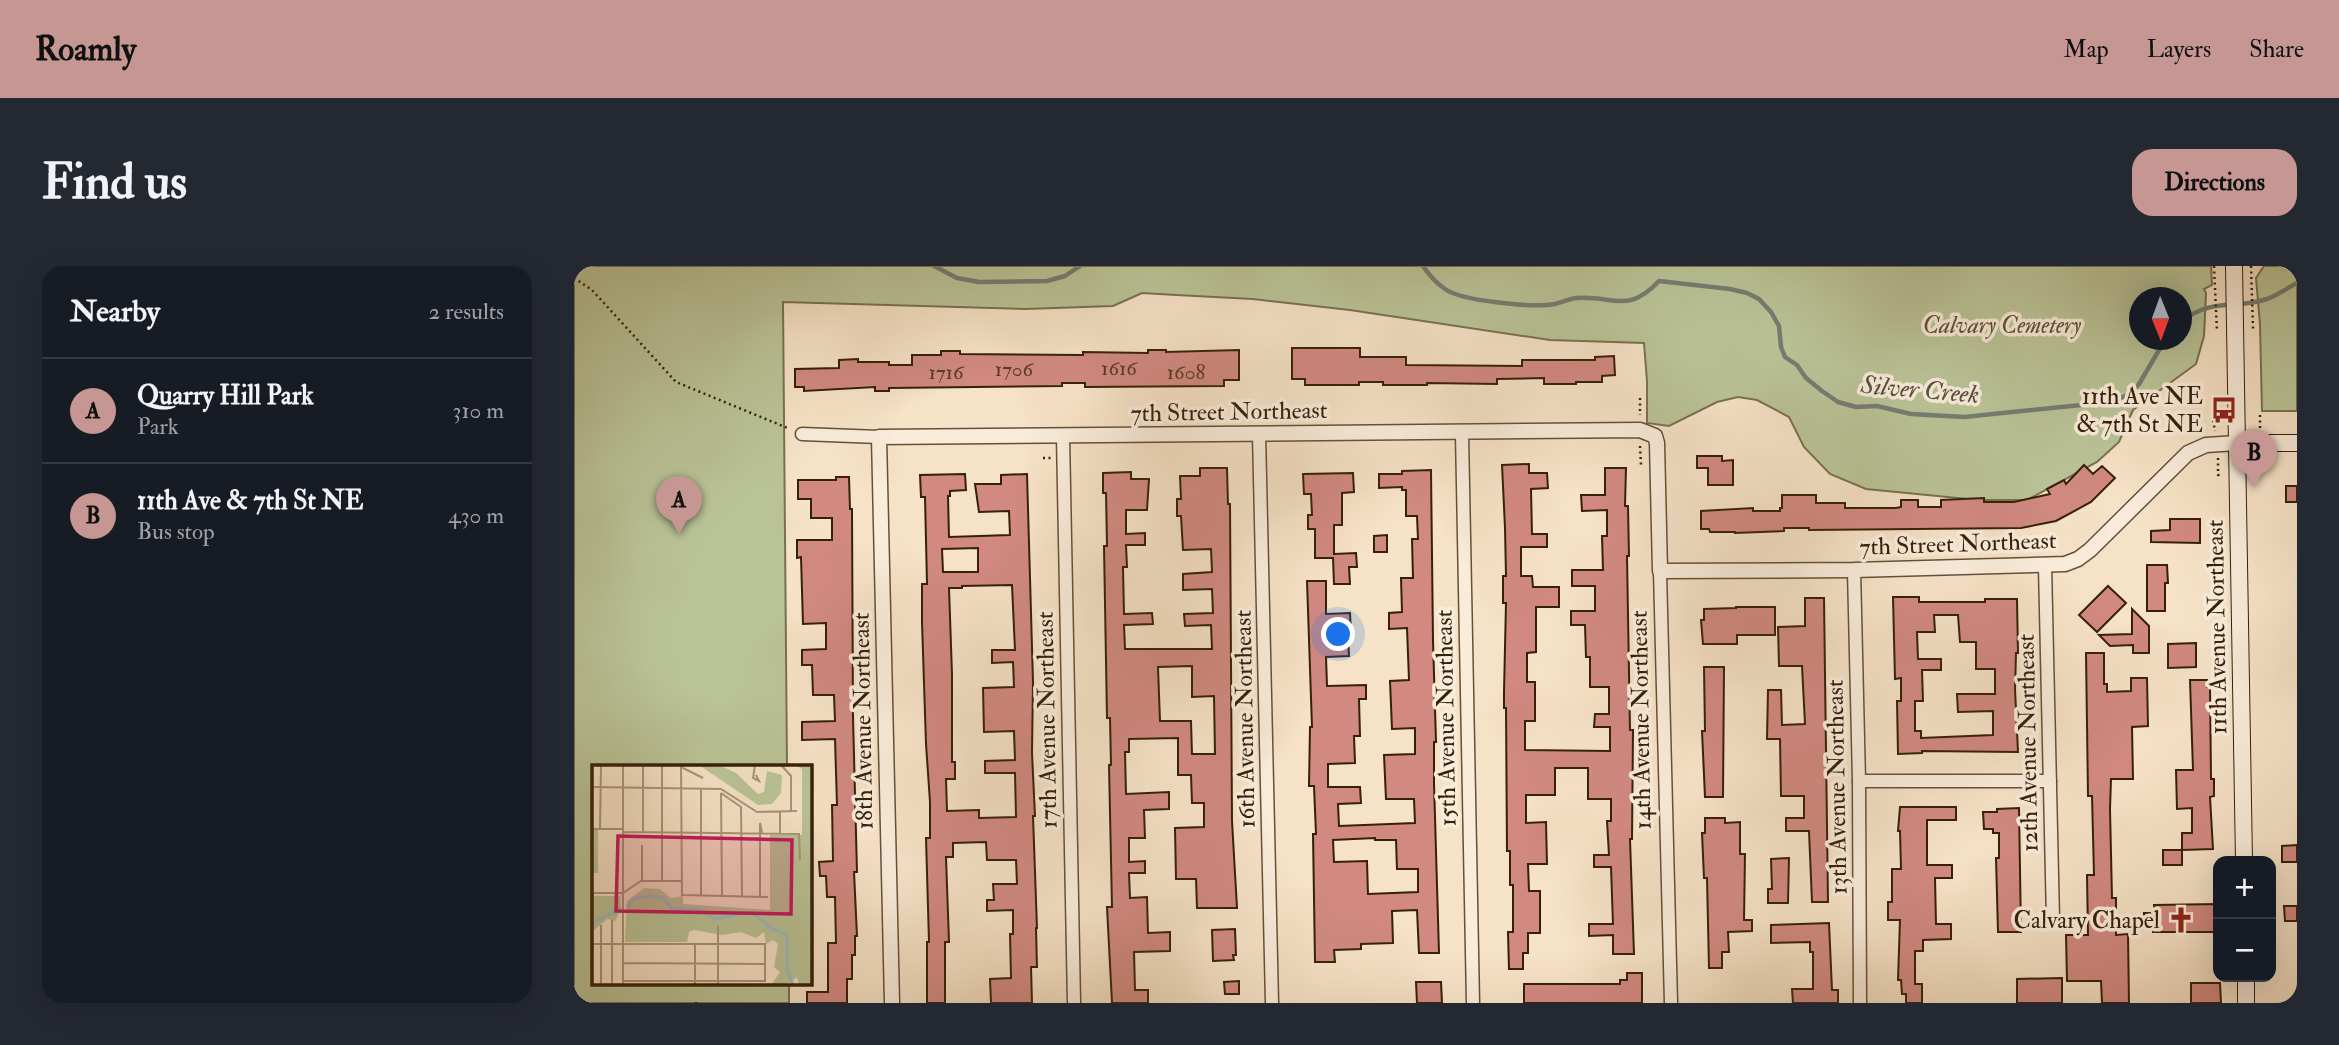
<!DOCTYPE html>
<meta charset="utf-8">
<style>
body{margin:0;font-family:"IM FELL Double Pica",serif;background:#242831;color:#f1f3f6}
.controls{position:absolute;right:21px;bottom:21px;display:grid;overflow:hidden;border-radius:14px;box-shadow:0 7px 28px #0002}
.controls button{width:63px;height:63px;display:grid;place-items:center;padding:0;border:0;border-bottom:2px solid #363941;background:#171b24;color:#f1f3f6;font:35px sans-serif}
.compass{position:absolute;left:1555px;top:21px;width:63px;height:63px;border-radius:50%;background:#171b24;box-shadow:0 7px 28px #0002;rotate:179deg}
.you{position:absolute;left:765px;top:369px;width:24px;height:24px;margin:-18px;border:5px solid #fff;border-radius:50%;background:#1a73e8;box-shadow:0 0 0 10px #1a73e833}
.badge{display:grid;place-items:center;width:46px;height:46px;border-radius:50%;background:#c59692;color:#111;font-size:23px;font-weight:700}
.pin{position:absolute;translate:-50% -58px;filter:drop-shadow(0 2px 4px #0008)}
.pin::after{content:'';position:absolute;top:37px;width:24px;height:21px;background:inherit;clip-path:polygon(0 0,100% 0,50% 100%)}
.list{margin:0;padding:0;list-style:none}
h2{display:flex;justify-content:space-between;align-items:center;height:91px;margin:0;padding:0 28px;font-size:30px}
h2 small{font-size:23px;font-weight:400;color:#9ea1a6}
.list li{display:grid;grid-template-columns:46px 1fr auto;gap:21px;align-items:center;box-sizing:border-box;height:105px;padding:0 28px;border-top:2px solid #363941}
.list b{display:block;font-size:26px;white-space:nowrap}
.list p{margin:0;font-size:23px;white-space:nowrap;color:#9ea1a6}
.list em{font-size:23px;font-style:normal;color:#9ea1a6}
.map{position:relative;flex:none;width:1723px;height:737px;overflow:hidden;border-radius:21px}
header{display:flex;align-items:center;gap:42px;box-sizing:border-box;height:98px;padding:0 35px;background:#c59692;color:#111}
header strong{font-size:33px}
nav{display:flex;gap:38px;margin-inline-start:auto;font-size:24px}
.intro{display:flex;align-items:center;justify-content:space-between;box-sizing:border-box;height:168px;padding:0 42px}
h1{margin:0;font-size:49px}
.button{padding:18px 32px;border-radius:21px;background:#c59692;color:#111;font-size:24px;font-weight:700}
main{display:flex;gap:42px;padding:0 42px}
aside{flex:1;background:#171b24;border-radius:21px;box-shadow:0 7px 28px #0002}
.map>svg:first-child{display:block}
</style>
<header>
<strong>Roamly</strong>
<nav><a>Map</a><a>Layers</a><a>Share</a></nav>
</header>
<div class="intro"><h1>Find us</h1><a class="button">Directions</a></div>
<main>
<aside>
<h2>Nearby<small>2 results</small></h2>
<ul class="list">
<li><span class="badge">A</span><div><b>Quarry Hill Park</b><p>Park</p></div><em>310 m</em></li>
<li><span class="badge">B</span><div><b>11th Ave &amp; 7th St NE</b><p>Bus stop</p></div><em>430 m</em></li>
</ul>
</aside>
<div class="map">
<svg width="1723" height="737" viewBox="0 0 1723 737">
<rect width="100%" height="100%" fill="#f6e2c7"/>
<filter id="stains"><feTurbulence type="fractalNoise" baseFrequency=".00286" numOctaves="4"/><feColorMatrix values="0 0 0 0 .2 0 0 0 0 .09 0 0 0 0 .02 0 0 0 .5 -.17"/></filter>
<radialGradient id="worn" r=".72"><stop offset=".6" stop-color="#630" stop-opacity="0"/><stop offset="1" stop-color="#630" stop-opacity=".3"/></radialGradient>
<g fill="#bac498" stroke="#787250" stroke-width="2" fill-rule="evenodd">
<path d="M0,0h1637l1,19 -8,4 2,4 -2,43 -8,28 -63,46 -14,32 -22,20 -70,38h-49l-112,-11 -36,-15 -26,-27 -15,-30 -32,-17 -19,-3 -21,5 -48,24 -22,-3v-42l-3,-38 -94,-3 -200,-30 -97,-11 -77,-4 -34,-2 -29,13 -87,3 -243,-7 4,465h-194v217h196v19h-215zM1566,32h42v42h-42z"/>
<polygon points="1690,0 1723,0 1723,145 1688,145 1686,58 1682,12"/>
</g>
<g fill="none" stroke-linecap="round" stroke-linejoin="round">
<g stroke="#747e73" stroke-width="4.5">
<polyline points="360,0 383,12 405,16 473,15 491,10 506,0"/>
<path d="M849,0c6,9 13,17 22,23 16,12 89,19 110,15 7,-2 14,-5 21,-6 38,-3 51,17 83,-17l71,8 17,4 12,6 12,13 8,14 2,21 4,10 12,8 9,13 16,13 16,11 18,5 21,-1 34,8 53,3 147,-15 19,-8 9,-10 26,-44"/>
<path d="M1608,55c32,-24 52,-11 85,-22 11,-4 20,-11 30,-16"/>
</g>
</g>
<g fill="#d18982" stroke="#362009" stroke-width="2" fill-rule="evenodd">
<polygon points="718,82 786,82 786,91 832,91 832,99 948,100 948,94 1021,94 1021,91 1040,90 1041,109 1028,110 1028,116 1002,116 1002,118 970,118 970,112 923,113 923,118 853,117 853,119 809,119 809,116 785,116 785,119 731,119 731,113 718,113"/>
<polygon points="574,84 592,84 592,86 665,84 665,114 650,114 650,120 511,121 511,117 488,117 488,120 315,122 315,125 301,125 301,121 230,125 230,121 221,121 221,103 265,102 265,94 284,93 284,96 315,96 315,99 338,99 338,89 367,89 367,85 386,85 386,88 509,89 509,86 574,87"/>
<polygon points="1123,190 1148,190 1148,195 1159,194 1159,219 1134,219 1134,202 1123,202"/>
<polygon points="955,198 955,207 973,207 974,222 957,223 958,268 973,268 973,281 947,281 947,310 958,310 959,321 985,321 985,341 962,341 962,386 953,387 953,416 961,416 961,455 951,455 951,484 1036,485 1036,461 1020,461 1021,448 1035,448 1035,421 1016,421 1016,391 1012,391 1011,359 997,359 997,345 1021,345 1021,320 998,320 998,304 1029,304 1028,270 1033,270 1033,244 1008,245 1007,229 1031,229 1031,202 1052,202 1051,240 1054,240 1055,290 1053,290 1056,464 1059,464 1058,573 1056,573 1060,688 1039,688 1039,669 1015,670 1015,658 1039,658 1037,601 1020,601 1020,589 1035,589 1033,555 1037,555 1037,533 1014,533 1014,502 981,502 981,529 952,529 952,557 972,556 973,598 954,598 955,625 966,625 966,667 954,667 954,687 949,687 949,703 935,703 934,666 939,666 939,619 936,619 936,585 933,585 932,442 930,442 930,426 932,337 929,337 929,310 932,310 931,262 928,199"/>
<polygon points="1510,199 1519,208 1528,200 1541,212 1517,236 1482,255 1447,262 1235,264 1235,262 1210,262 1210,265 1161,267 1161,266 1136,266 1135,263 1127,263 1127,245 1179,242 1179,245 1206,245 1206,242 1208,242 1208,229 1242,229 1242,237 1271,237 1271,242 1322,242 1327,241 1327,234 1344,234 1344,241 1367,241 1367,234 1410,232 1410,236 1440,236 1476,228 1473,223 1490,214 1492,218"/>
<path d="M626,202h27l1,36h2l2,317 5,87h-40l-1,-29h-20l-1,-51 29,-1v-24h-12l-1,-28h-13v-37l-49,1v13h-4l1,42 43,-2v17l-25,1 1,28h-16v24l16,-1v12h-16l1,25 17,-1 1,36 22,-1v19l-36,1 1,38h13v13h-36l-5,-96h5l-3,-142h2l-1,-47h-3l-3,-172h3l-1,-53h-3v-20l28,-1v7h18l-2,31h-21v24l19,-1v12h-19l1,22h-4l1,47 28,-1 1,11 -29,1 1,24h87l-1,-24 -26,1 -1,-12 29,-1 -1,-24 -29,1v-16l29,-2 -1,-23 -28,1 -2,-34h-4v-17h4l-1,-23h20zM618,400v31l22,-1 1,58h-23l-1,-33h-31l-2,-54z"/>
<path d="M857,204l2,170 3,102h-2v41l5,170h-20l-2,-43 -25,1 1,32 -32,1v5l-27,1 1,12h-20l-2,-128h3l-2,-48h-5l1,-59h2l-5,-146h19v33l24,-1 1,20h-3l1,23 -23,1 1,29 39,-1v14h-7l1,37h-6l1,27 -27,1v23h32l1,16 -23,1 1,22 76,-3 -1,-24h-28l-2,-44 31,-1v-26l-23,1 -2,-48 19,-1 -2,-52 -18,1v-16l13,-1 -1,-34h12l-1,-39h6l-1,-23h-11v-26h-4v-3l-23,1v-14h23v-3zM801,572v2h21l1,29h21v23l-50,2 -1,-33 -33,1 -1,-22z"/>
<polygon points="779,207 780,226 768,227 768,259 760,259 760,288 782,287 783,301 775,301 776,318 760,318 759,292 741,292 741,263 734,263 734,249 738,249 737,228 730,228 729,208"/>
<path d="M391,208l1,16 -16,1v5h-2l1,41 61,-2 -1,-24 -30,1 -4,-28h26v-9l26,-1 6,208 -1,71 3,63h-2l4,112h-1l1,39h-6l1,36h-41l-1,-24 21,-1 -1,-44h3v-24l-26,1v-11h7l-1,-16h24l-1,-24h-29l-1,-18 -33,1v14h-7l3,85h-4v61h-18v-61h2l-3,-104h4v-36l-4,-58 -4,-122v-38h5l-2,-87h-4l-1,-22zM404,282v24h-35l-1,-23zM438,319l3,65h-23v13l21,-1 1,25 -31,1 1,44 30,-1 1,29 -30,1v12h30l1,44 -37,1v-8l-32,1 -1,-32h9v-17h-3v-88l-3,-86h13v-2z"/>
<polygon points="262,211 275,211 276,243 278,243 279,451 283,606 280,606 283,670 281,670 281,689 278,689 278,713 273,713 273,737 233,737 233,726 254,726 254,677 262,677 261,631 253,631 252,610 246,610 245,596 259,595 258,539 263,539 261,473 228,474 228,456 261,455 260,429 239,429 238,399 228,399 228,384 252,383 252,357 229,358 227,291 223,292 223,274 258,274 258,252 237,252 237,233 224,233 224,214 262,214"/>
<rect x="1712" y="220" width="11" height="16"/>
<polygon points="1596,253 1626,253 1626,277 1577,276 1577,265 1596,264"/>
<polygon points="813,269 813,286 800,286 800,270"/>
<polygon points="1573,299 1593,299 1594,317 1591,317 1591,345 1573,345"/>
<polygon points="1534,320 1552,337 1523,366 1505,349"/>
<path d="M1319,331h26v5h66v-3h32l1,54h-2l-1,36 3,63 -96,-1v2l-24,1 -1,-53h4v-23l-6,1zM1360,349h24l2,27h16v27h19v25h-38l1,18 35,-1v24l-72,3v-7h-6v-30h8l-1,-31h19v-11h-23l-1,-27h18z"/>
<polygon points="1231,332 1250,332 1254,636 1238,636 1235,565 1212,565 1212,552 1230,552 1230,530 1207,530 1206,473 1193,473 1194,424 1207,424 1208,459 1231,458 1228,400 1205,400 1204,361 1231,360"/>
<polygon points="1162,341 1201,341 1201,369 1163,369 1163,378 1129,378 1127,354 1130,354 1130,343 1162,342"/>
<polygon points="1558,343 1575,360 1575,387 1559,387 1559,379 1536,380 1525,369 1558,368"/>
<polygon points="1622,377 1622,401 1594,402 1594,378"/>
<polygon points="1512,387 1530,387 1530,418 1533,418 1533,426 1557,425 1557,412 1573,412 1574,460 1558,461 1559,513 1537,513 1536,543 1538,632 1542,632 1542,669 1554,668 1555,737 1528,737 1527,715 1493,715 1492,669 1514,669 1513,609 1520,609 1518,530 1514,530"/>
<polygon points="1130,401 1150,401 1149,531 1131,531 1128,465 1131,465"/>
<polygon points="1616,414 1633,414 1633,421 1636,421 1637,513 1640,513 1640,530 1636,531 1639,583 1608,584 1608,567 1618,567 1618,542 1603,543 1602,504 1619,504"/>
<polygon points="1326,541 1382,541 1382,554 1353,554 1353,599 1378,599 1378,612 1361,612 1362,658 1377,658 1377,673 1349,674 1349,685 1341,685 1341,718 1348,718 1348,737 1332,737 1332,728 1328,728 1327,714 1324,714 1326,654 1314,654 1314,636 1318,636 1318,603 1327,603 1326,565 1324,565"/>
<polygon points="1445,542 1447,666 1424,666 1422,592 1425,592 1425,567 1419,567 1419,563 1410,563 1409,546 1423,546 1423,543"/>
<polygon points="1131,552 1151,552 1151,557 1166,556 1166,588 1171,588 1170,654 1178,654 1178,665 1154,666 1155,686 1148,686 1148,702 1135,702 1133,612 1130,612 1129,590 1128,567 1131,567"/>
<polygon points="1723,579 1723,596 1708,596 1708,580"/>
<rect x="1589" y="584" width="19" height="15"/>
<polygon points="1215,592 1214,637 1194,637 1194,623 1198,623 1197,593"/>
<polygon points="1644,638 1644,666 1579,666 1579,661 1570,661 1570,647 1581,647 1580,639"/>
<polygon points="1710,640 1723,640 1723,655 1711,655"/>
<polygon points="1255,657 1258,724 1264,724 1264,737 1219,737 1218,723 1239,723 1239,686 1236,686 1236,676 1197,677 1197,659"/>
<polygon points="661,663 662,689 659,689 660,694 639,695 638,664"/>
<polygon points="1053,707 1068,707 1068,737 950,737 950,718 1046,718 1046,714 1053,714"/>
<polygon points="1488,712 1488,737 1443,737 1443,713"/>
<polygon points="665,715 665,728 651,728 650,716"/>
<polygon points="842,716 867,716 868,737 843,737"/>
<polygon points="1617,717 1646,717 1647,737 1617,737"/>
</g>
<g fill="none" stroke-linecap="round" stroke-linejoin="round">
<g stroke="#665038" stroke-width="15">
<g id="minor">
<polyline points="888,167 899,737"/>
<polyline points="228,168 305,171"/>
<polyline points="685,168 698,737"/>
<polyline points="489,170 500,737"/>
<polyline points="1471,300 1479,654"/>
<polyline points="1280,304 1285,515 1286,737"/>
<polyline points="1086,305 1097,737"/>
<polyline points="1285,515 1476,515"/>
</g>
</g>
<g stroke="#665038" stroke-width="17">
<polyline id="tertiary" points="318,737 305,171 1066,164 1081,170 1083,177 1086,305 1280,304 1491,298 1504,293 1516,284 1614,187 1632,179 1663,177"/>
</g>
<g stroke="#362009" stroke-width="18">
<g id="secondary">
<polyline points="1660,0 1670,595"/>
<polyline points="1663,177 1723,177"/>
<polyline points="1672,711 1672,737"/>
</g>
</g>
<g stroke="#362009" stroke-width="2.5" stroke-dasharray="2 3.5" stroke-linecap="butt">
<polyline points="1640,0 1643,66"/>
<polyline points="1677,0 1679,63"/>
<polyline points="0,12 18,24 102,116 216,163"/>
<polyline points="1066,132 1066,149"/>
<polyline points="1639,154 1641,165"/>
<polyline points="1686,162 1686,149"/>
<polyline points="1066,180 1067,199"/>
<polyline points="469,192 478,192"/>
<polyline points="1644,192 1644,209 1648,209"/>
<polyline points="1679,209 1685,208 1685,193"/>
<polyline points="122,736 122,737"/>
</g>
<use href="#minor" stroke="#f9ecdb" stroke-width="12"/>
<use href="#tertiary" stroke="#f9ecdb" stroke-width="14"/>
<use href="#secondary" stroke="#f9ecdb" stroke-width="16"/>
</g>
<defs>
<g id="bus-bare" transform="scale(2.1)"><path d="M-5-6H5V4H4V6H2V4H-2V6H-4V4H-5ZM-3.5-4V0h7V-4ZM-3.5 1.2v1.5H-2V1.2ZM2 1.2v1.5H3.5V1.2Z" fill="#8f2418" stroke="#f9ecdb" stroke-width="2.5" paint-order="stroke"/></g>
<g id="church-bare" transform="scale(2.1)"><path d="M-1.2-6h2.4v3.5h3.3v2.4h-3.3V6h-2.4V-.1h-3.3v-2.4h3.3Z" fill="#8f2418" stroke="#f9ecdb" stroke-width="2.5" paint-order="stroke"/></g>
</defs>
<g fill-rule="evenodd">
<use href="#bus-bare" x="1650" y="144"/>
<use href="#church-bare" x="1607" y="654"/>
</g>
<g text-anchor="middle" dominant-baseline="central" stroke-width="7" stroke-linejoin="round" paint-order="stroke">
<g font-size="21" fill="#5d3a27">
<text x="545" y="102">1616</text>
<text x="440" y="103">1706</text>
<text x="372" y="106">1716</text>
<text x="612" y="106">1608</text>
</g>
<g font-size="24" font-style="italic" fill="#5e5134" stroke="#f9ecdb">
<text x="1428" y="59">Calvary Cemetery</text>
</g>
<g font-size="24" fill="#362009" stroke="#f9ecdb" text-anchor="end">
<text x="1629" y="130">11th Ave NE<tspan x="1629" dy="28">&amp; 7th St NE</tspan></text>
<text x="1586" y="654">Calvary Chapel</text>
</g>
<g font-size="24" fill="#362009" stroke="#f9ecdb">
<text transform="translate(655 146) rotate(-1)">7th Street Northeast</text>
<text transform="translate(1384 278) rotate(-2)">7th Street Northeast</text>
<text transform="translate(1643 361) rotate(-91)">11th Avenue Northeast</text>
<text transform="translate(872 452) rotate(-91)">15th Avenue Northeast</text>
<text transform="translate(671 453) rotate(-91)">16th Avenue Northeast</text>
<text transform="translate(473 454) rotate(-91)">17th Avenue Northeast</text>
<text transform="translate(1067 454) rotate(-91)">14th Avenue Northeast</text>
<text transform="translate(289 455) rotate(-91)">18th Avenue Northeast</text>
<text transform="translate(1454 477) rotate(-91)">12th Avenue Northeast</text>
<text transform="translate(1263 521) rotate(-91)">13th Avenue Northeast</text>
</g>
<g font-size="26" font-style="italic" fill="#554f3e" stroke="#f9ecdb">
<text transform="translate(1346 124) rotate(5)">Silver Creek</text>
</g>
</g>
<g transform="translate(18 499)">
<rect width="220" height="220" fill="#f6e2c7"/>
<path d="M107,0h20l17,8 22,21 6,-2 3,-21 15,4 -1,18 -9,11 -14,1zM203,0h17v220h-13l-2,-8 -10,8h-16l9,-13 -6,-5 4,-23 -5,-4 -7,4 -2,-12 -8,6 -15,-6 -19,3 -28,-5 -5,2 -2,10h-62l2,-41 17,-13 16,1 11,9 12,-2v8l87,6v-75h32v-66zM0,65h6v43h-5l-1,7zM0,131h28l1,14 -6,11 -8,-2 -15,13z" fill="#bac498"/>
<path fill="none" stroke="#9dbdba" stroke-width="3.5" d="M35,142l9,-9 16,-2 11,2 9,11 29,1 13,9 38,-7 20,17 15,6v36l6,14M0,158l29,-15"/>
<path fill="none" stroke="#a9947b" stroke-width="2" d="M31,0v220M51,0v67M89,0l1,130 86,2M163,0l-2,13 6,3 -3,-6M189,0l10,11v35M89,2l22,11M0,22l129,2 36,23 40,-1M109,23v108M129,28l20,14 1,89M129,28l1,103M0,64h31M8,64l1,-64M31,67l176,2 1,26M188,69v-23M50,80v36M70,116v-116M0,128h31M31,128l18,-12h40M168,131v-73l2,10M20,155v65M9,160v60M0,179h173v37h-141M31,198l141,1M103,220v-41M126,220v-59"/>
<path fill="#c2185b" fill-opacity="0.15" stroke="#c2185b" stroke-width="3.5" d="M26,71l174,4 -1,74 -175,-3z"/>
<rect width="220" height="220" fill="none" stroke="#362009" stroke-width="3.5"/>
</g>
<rect width="100%" height="100%" filter="url(#stains)"/>
<rect width="100%" height="100%" fill="url(#worn)"/>
</svg>
<div class="controls">
<button>+</button>
<button>−</button>
</div>
<svg class="compass" viewBox="-18 -18 36 36"><path d="M0-13l5 13h-10z" fill="#e53935"/><path d="M0 13l5-13h-10z" fill="#9ea1a6"/></svg>
<div class="you"></div>
<div class="pin badge" style="left:105px;top:268px">A</div>
<div class="pin badge" style="left:1680px;top:221px">B</div>
</div>
</main>
